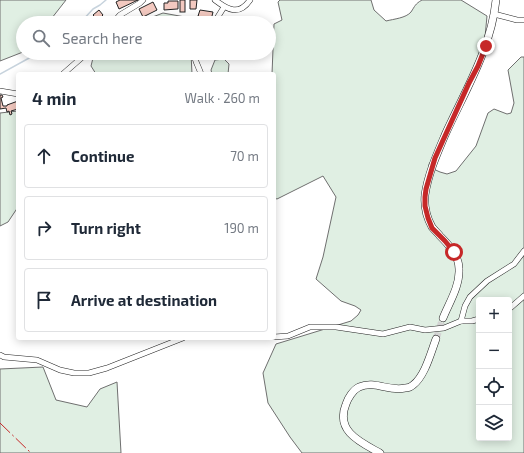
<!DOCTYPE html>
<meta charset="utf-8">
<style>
body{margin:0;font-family:"Exo 2",sans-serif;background:#f2f2f3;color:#1f2937}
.controls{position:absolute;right:12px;bottom:12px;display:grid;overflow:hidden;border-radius:4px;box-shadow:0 2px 10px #0003}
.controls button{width:36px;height:36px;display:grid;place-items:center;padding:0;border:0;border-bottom:1px solid #e0e1e3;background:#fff;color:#1f2937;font:20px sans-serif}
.stop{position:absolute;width:12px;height:12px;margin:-9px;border:3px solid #c62828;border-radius:50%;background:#fff}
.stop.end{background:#c62828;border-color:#fff;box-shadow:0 1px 4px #0008}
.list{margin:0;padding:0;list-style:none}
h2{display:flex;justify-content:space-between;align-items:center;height:52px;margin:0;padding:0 16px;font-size:17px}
h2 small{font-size:13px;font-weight:400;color:#747a83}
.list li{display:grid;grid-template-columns:26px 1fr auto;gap:12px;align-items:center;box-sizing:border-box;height:64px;margin:0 8px 8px;padding:0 8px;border:1px solid #e0e1e3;border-radius:4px}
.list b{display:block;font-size:15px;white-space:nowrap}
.list em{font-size:13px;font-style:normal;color:#747a83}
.icon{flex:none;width:22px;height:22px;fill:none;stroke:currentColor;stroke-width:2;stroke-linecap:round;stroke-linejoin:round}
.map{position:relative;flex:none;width:524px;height:453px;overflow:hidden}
.search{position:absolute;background:#fff;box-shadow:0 2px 10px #0003;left:16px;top:16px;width:260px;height:44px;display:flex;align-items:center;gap:10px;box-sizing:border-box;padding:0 14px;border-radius:22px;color:#747a83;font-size:15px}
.panel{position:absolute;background:#fff;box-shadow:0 2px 10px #0003;left:16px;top:72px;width:260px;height:268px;border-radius:4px}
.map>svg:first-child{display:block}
</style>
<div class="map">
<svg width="524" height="453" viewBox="0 0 524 453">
<rect width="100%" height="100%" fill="#fff"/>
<g fill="#e0efe3" stroke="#6f6f6f" fill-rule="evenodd">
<polygon points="0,0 66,0 48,23 23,23 23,52 0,61"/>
<path d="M280,0h91l3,10 12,11c8,-2 20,-3 25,-9 4,-6 4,-8 11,-12h39l26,16 -2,21 -9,29 -15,28 -14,31 -3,19 -15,20v3l11,5 7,2 9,-3 20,-25 12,-33 6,-4 13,5 4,-1 3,-10 -6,-33 13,-13h3v396h-222l-12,-16 -22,-34 -5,-30 13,-29 75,-23 7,-6 3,-5 -6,-4 -14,-5 -25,-22 7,-22 13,-60 -13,-21 -46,23 -3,-1v-124h-2l2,-50 8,-4 -4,-18zM479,300h30v138h-30z"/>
<polygon points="163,13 185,17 191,17 194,20 194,23 133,23 150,18"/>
<polygon points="101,53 191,53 192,74 96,74 91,66 93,58"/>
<polygon points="224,59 229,64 228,74 212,74 211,70 215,60"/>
<polygon points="18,111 18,207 8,222 0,226 0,113"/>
<polygon points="43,367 56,400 87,407 100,389 117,382 121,453 0,453 0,369"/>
</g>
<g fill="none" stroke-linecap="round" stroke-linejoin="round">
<g stroke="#c7d3dd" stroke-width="1.5">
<polyline points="80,23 93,9 100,5 106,0"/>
<polyline points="0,74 31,57 36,53"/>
</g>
</g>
<g fill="#f3c9c0" stroke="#222">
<polygon points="120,0 138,0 119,9 116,2"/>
<rect x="180" y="0" width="5" height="12"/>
<polygon points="190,0 197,0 196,9 190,9"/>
<polygon points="168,1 178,1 178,9 177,9 164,10 164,3 168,3"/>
<polygon points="153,2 157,10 143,17 139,9"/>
<polygon points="99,10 103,15 101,17 104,21 102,22 102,23 89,23 87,21 95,17 93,15"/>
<polygon points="200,10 213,12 211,20 199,18 199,16 198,16"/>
<polygon points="0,95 2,95 3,97 1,98 3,106 7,106 7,105 18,101 18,109 11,111 12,114 10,115 9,111 7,112 6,108 0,109"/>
</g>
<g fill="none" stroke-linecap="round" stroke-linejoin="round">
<polyline stroke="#d3d3d3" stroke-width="7" stroke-dasharray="7 3.5" stroke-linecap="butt" points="436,339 443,318"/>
<g stroke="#222" stroke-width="6">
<g id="street">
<path d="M215,0c13,10 24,16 35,0"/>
<polyline points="494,14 517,20 524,20"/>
<polyline points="113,23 120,15 140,3 143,0"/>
<polyline points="214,23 224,7"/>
<path d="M194,53c0,7 5,14 7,21"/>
<polyline points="63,74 87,53"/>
<polyline points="0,91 18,94"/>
<polyline points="509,309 524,296"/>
<polyline points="461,321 465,306 470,297 487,281 514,264 524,251"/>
<polyline points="274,337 288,336 310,327 336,327 383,334 410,327 425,330 444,328 461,321 472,321 479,319"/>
<polyline points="0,355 4,357 37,360 60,370 74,373 89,373 107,368 183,338"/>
</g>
</g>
<g stroke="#222" stroke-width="8">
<g id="secondary">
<path d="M443,318c6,-15 17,-32 16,-49 0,-13 -10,-24 -19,-33 -2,-3 -6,-6 -8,-9 -5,-9 -8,-21 -7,-32 3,-21 12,-41 20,-60 20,-44 46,-86 51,-135"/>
<path d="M380,453c-20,-11 -45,-22 -34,-49 2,-6 7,-14 13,-17 16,-7 30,5 46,1 2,0 6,-1 8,-3 12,-9 18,-33 23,-46"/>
</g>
</g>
<use href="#street" stroke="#fff" stroke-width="5"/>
<use href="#secondary" stroke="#fff" stroke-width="7"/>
<polyline stroke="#c62828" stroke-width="1" stroke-dasharray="14 3 2 3" stroke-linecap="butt" points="0,423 31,453"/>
</g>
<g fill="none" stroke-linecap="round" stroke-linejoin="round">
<polyline stroke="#c62828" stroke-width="5" points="454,252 445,241 432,228 428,218 425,206 425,197 426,189 435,158 469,83 478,66 486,46"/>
</g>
</svg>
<div class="controls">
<button>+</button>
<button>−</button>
<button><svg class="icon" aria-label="locate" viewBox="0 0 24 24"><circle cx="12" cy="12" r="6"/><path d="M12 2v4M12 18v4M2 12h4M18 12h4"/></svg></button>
<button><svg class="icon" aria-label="layers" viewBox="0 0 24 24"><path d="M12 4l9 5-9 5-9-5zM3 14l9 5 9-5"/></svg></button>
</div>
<div class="stop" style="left:454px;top:252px"></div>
<div class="stop end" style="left:486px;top:46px"></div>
<div class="search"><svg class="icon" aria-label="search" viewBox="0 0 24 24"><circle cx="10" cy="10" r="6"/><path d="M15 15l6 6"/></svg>Search here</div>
<section class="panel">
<h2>4 min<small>Walk · 260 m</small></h2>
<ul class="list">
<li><svg class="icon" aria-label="ahead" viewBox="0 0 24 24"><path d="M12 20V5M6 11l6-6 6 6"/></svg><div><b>Continue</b></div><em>70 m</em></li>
<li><svg class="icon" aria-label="right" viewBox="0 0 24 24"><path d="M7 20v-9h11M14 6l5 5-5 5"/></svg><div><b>Turn right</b></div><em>190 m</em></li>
<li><svg class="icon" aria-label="arrive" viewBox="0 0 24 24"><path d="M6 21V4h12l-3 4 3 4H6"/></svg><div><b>Arrive at destination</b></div></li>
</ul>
</section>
</div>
